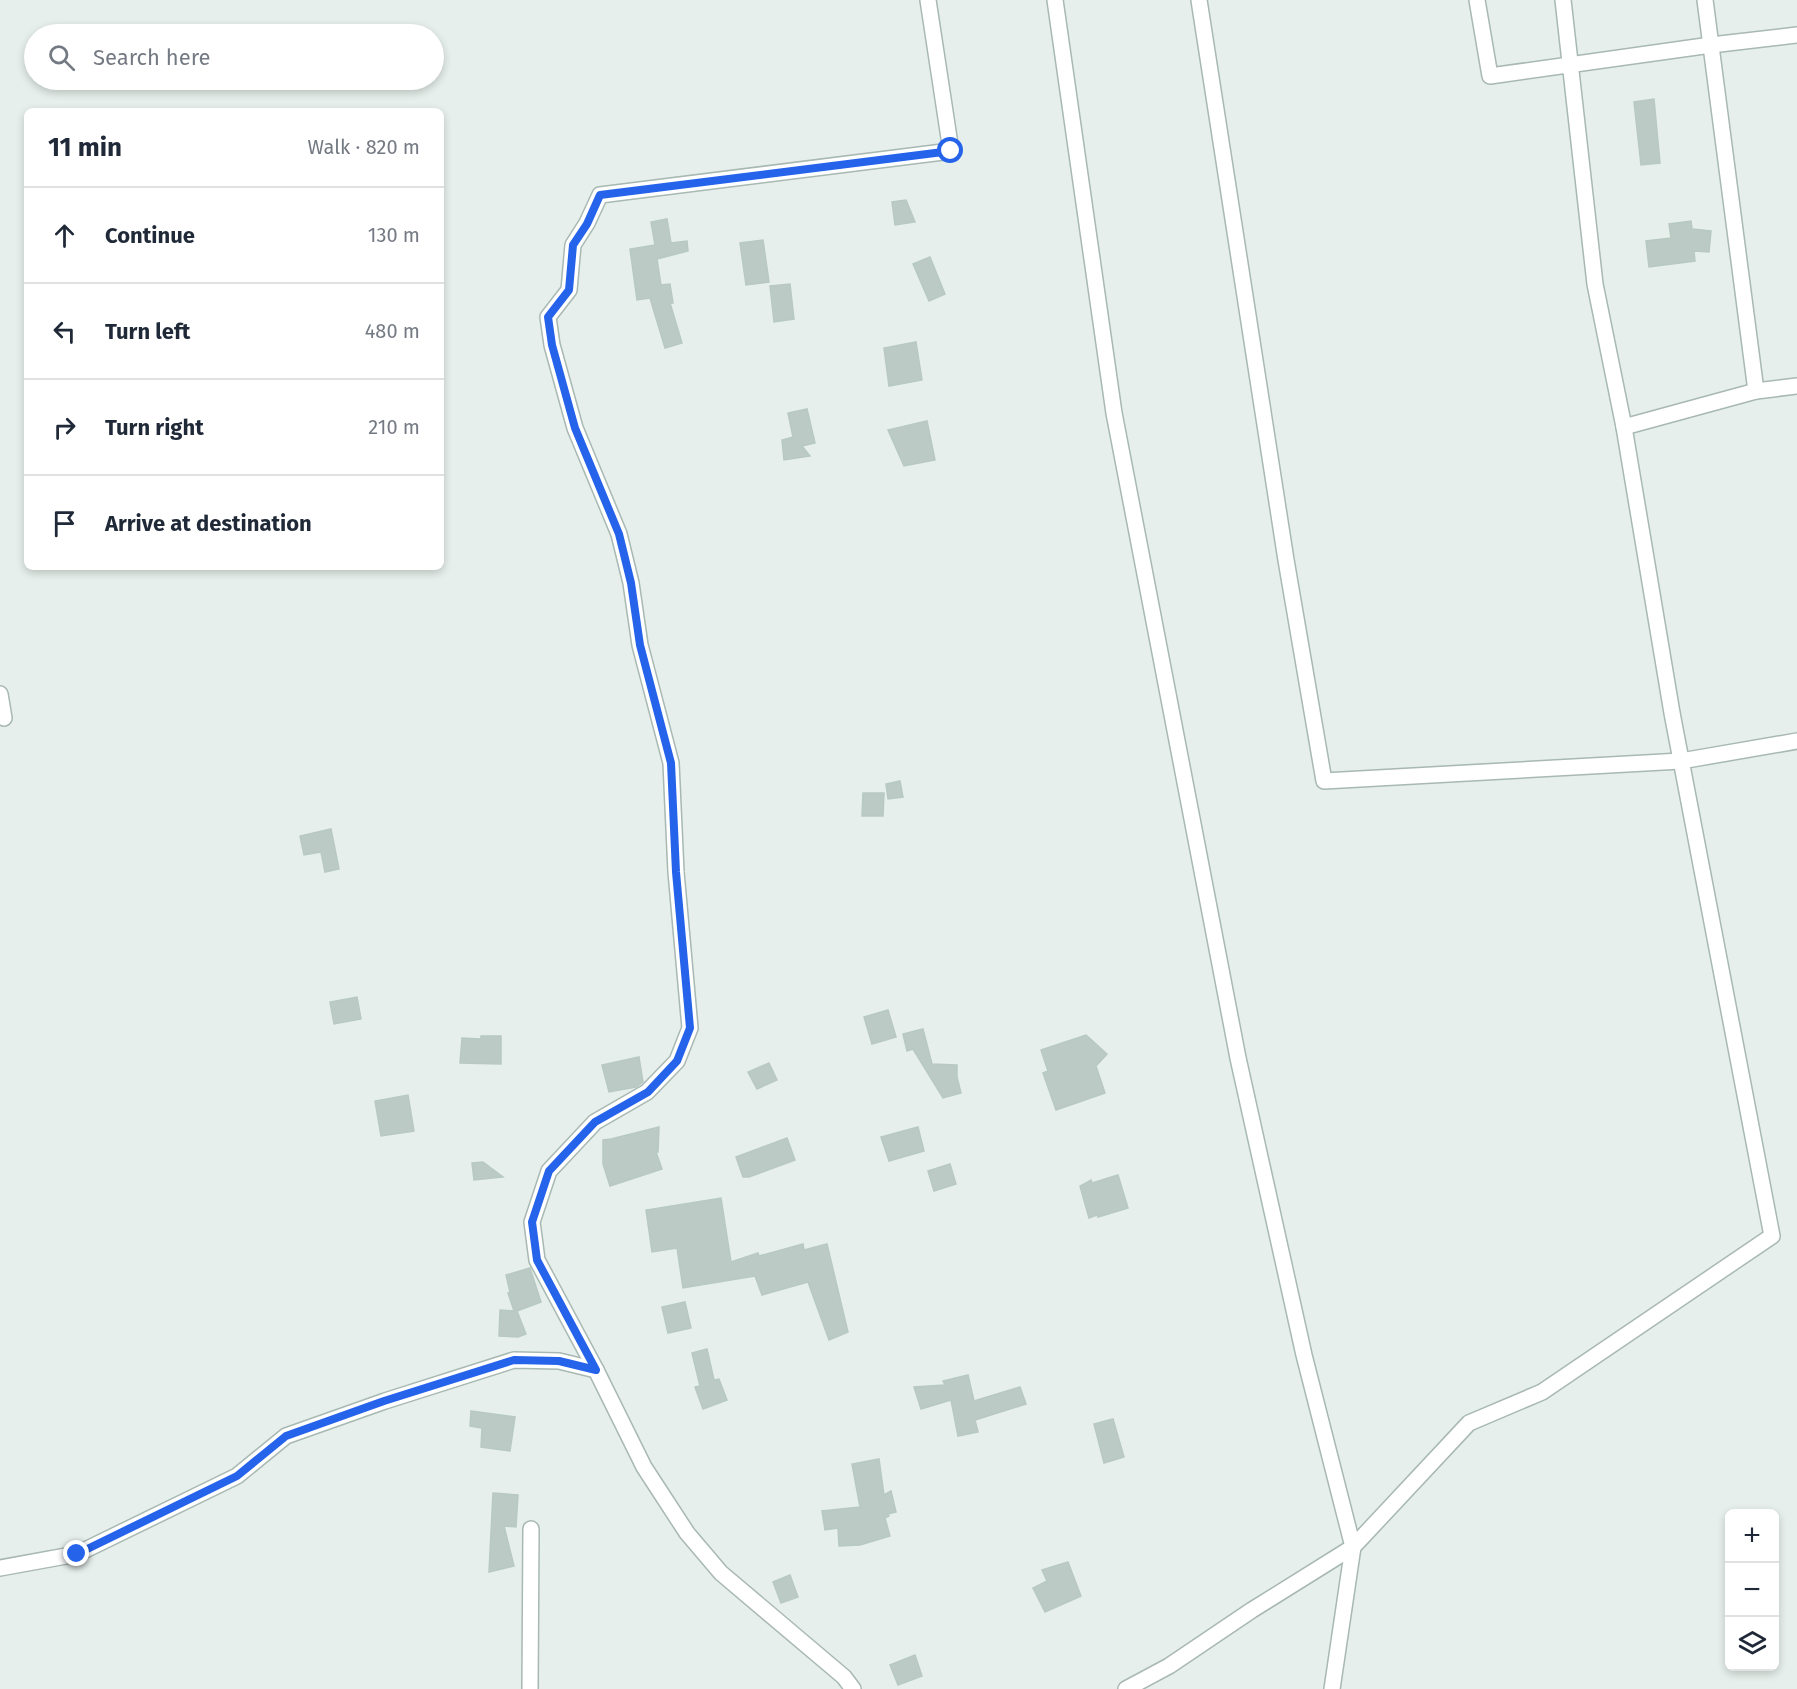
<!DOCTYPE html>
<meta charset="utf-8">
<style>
body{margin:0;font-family:"Fira Sans",sans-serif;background:#f2f2f3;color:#1f2937}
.controls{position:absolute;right:18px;bottom:18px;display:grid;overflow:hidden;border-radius:9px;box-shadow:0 3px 9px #0003}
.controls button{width:54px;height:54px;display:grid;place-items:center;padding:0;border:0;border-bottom:2px solid #e0e1e3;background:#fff;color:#1f2937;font:30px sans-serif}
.stop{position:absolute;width:18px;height:18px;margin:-14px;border:4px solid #2563eb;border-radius:50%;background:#fff}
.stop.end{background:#2563eb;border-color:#fff;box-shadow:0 2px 6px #0008}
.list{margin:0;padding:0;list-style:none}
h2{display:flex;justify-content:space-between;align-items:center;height:78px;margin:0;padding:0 24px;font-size:26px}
h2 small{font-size:20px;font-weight:400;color:#747a83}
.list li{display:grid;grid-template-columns:39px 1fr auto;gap:18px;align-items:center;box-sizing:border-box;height:96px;padding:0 24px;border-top:2px solid #e0e1e3}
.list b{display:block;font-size:22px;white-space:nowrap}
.list em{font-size:20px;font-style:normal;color:#747a83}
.icon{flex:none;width:33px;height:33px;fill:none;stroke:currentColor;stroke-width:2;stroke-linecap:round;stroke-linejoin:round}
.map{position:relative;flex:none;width:1797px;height:1689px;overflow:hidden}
.search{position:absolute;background:#fff;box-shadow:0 3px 9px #0003;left:24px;top:24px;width:420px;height:66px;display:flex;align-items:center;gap:15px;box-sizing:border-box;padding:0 21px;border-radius:33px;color:#747a83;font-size:22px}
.panel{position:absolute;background:#fff;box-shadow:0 3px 9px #0003;left:24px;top:108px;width:420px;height:462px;border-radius:9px}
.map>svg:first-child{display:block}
</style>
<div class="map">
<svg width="1797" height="1689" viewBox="0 0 1797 1689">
<rect width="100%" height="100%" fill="#e6efeb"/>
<g fill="#bbcac4" stroke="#b8c9c2" stroke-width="1.5">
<polygon points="1654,99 1660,163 1641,165 1634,102"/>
<polygon points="906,200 915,222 895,225 892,202"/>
<polygon points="667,219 671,243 687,241 688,251 657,259 661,285 670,284 673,303 670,303 682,343 665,348 650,298 637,300 630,249 655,245 651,222"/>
<polygon points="1691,221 1692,229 1711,231 1709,252 1694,251 1695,261 1649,267 1646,241 1671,238 1669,224"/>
<polygon points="763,240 769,282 746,285 740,243"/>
<polygon points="930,257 945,294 929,301 913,264"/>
<polygon points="790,284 794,319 774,322 770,286"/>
<polygon points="916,342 922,380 889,386 884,348"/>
<polygon points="807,409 815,443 802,446 810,456 784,460 782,440 793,437 788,413"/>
<polygon points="927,421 935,460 904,466 888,430"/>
<polygon points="900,781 903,797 888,799 886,784"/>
<polygon points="863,793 884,793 883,816 862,816"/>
<polygon points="331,829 339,869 325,872 321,852 304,855 300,836"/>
<polygon points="357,997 361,1019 334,1024 330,1002"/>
<polygon points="888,1010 896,1037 872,1044 864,1017"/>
<polygon points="923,1029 932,1064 957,1065 957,1077 961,1093 943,1098 913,1049 907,1051 903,1034"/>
<polygon points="1086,1035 1107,1054 1096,1066 1105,1093 1056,1110 1043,1073 1048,1071 1041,1050"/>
<polygon points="481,1036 501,1036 501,1064 460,1063 462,1038 481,1039"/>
<polygon points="639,1057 643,1082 636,1087 609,1092 602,1065"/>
<polygon points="769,1063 777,1080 757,1089 748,1072"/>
<polygon points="408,1095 414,1131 381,1136 375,1101"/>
<polygon points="659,1127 658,1152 656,1152 662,1169 610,1186 603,1164 603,1140 611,1139"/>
<polygon points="918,1127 924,1151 889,1161 881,1137"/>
<polygon points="787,1138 795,1160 749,1177 743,1177 736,1157"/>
<polygon points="483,1162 503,1177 474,1180 472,1163"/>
<polygon points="950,1164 956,1184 934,1191 928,1171"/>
<polygon points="1118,1175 1128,1208 1098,1217 1097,1215 1089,1218 1080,1186 1091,1180 1092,1183"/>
<polygon points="721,1198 731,1262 758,1253 759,1256 803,1244 804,1250 827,1244 848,1332 829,1340 808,1282 762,1295 755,1276 683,1288 677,1248 652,1252 646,1210"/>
<polygon points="530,1268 541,1302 517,1311 526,1334 518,1337 499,1336 500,1310 514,1311 508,1293 510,1292 506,1275"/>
<polygon points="685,1302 691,1328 668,1333 662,1307"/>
<polygon points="707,1349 714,1380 719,1379 727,1400 703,1409 695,1387 700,1386 692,1353"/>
<polygon points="968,1375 974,1401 1020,1387 1026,1404 975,1420 978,1432 958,1436 951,1400 921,1409 914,1387 945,1385 943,1381"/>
<polygon points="471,1411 515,1417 510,1451 481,1447 482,1428 470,1426"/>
<polygon points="1113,1419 1124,1457 1104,1463 1094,1424"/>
<polygon points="879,1459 884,1495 891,1491 896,1512 888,1514 889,1516 885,1518 890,1536 860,1545 839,1546 838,1528 825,1530 822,1511 860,1507 852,1464"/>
<polygon points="493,1493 518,1495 516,1527 504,1526 514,1566 489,1572"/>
<polygon points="1068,1562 1081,1596 1045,1612 1033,1588 1047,1581 1042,1570"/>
<polygon points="790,1575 798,1597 781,1603 773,1582"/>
<polygon points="915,1655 922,1676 898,1685 890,1665"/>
</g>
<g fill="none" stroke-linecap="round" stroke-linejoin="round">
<g stroke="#a8b8b2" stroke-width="18">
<g id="street">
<polyline points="1055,0 1114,413 1238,1058 1304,1355 1353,1547 1332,1689"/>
<polyline points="1199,0 1286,560 1324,781 1681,761 1797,741"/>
<polyline points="1477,0 1490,76 1711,45 1797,35"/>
<polyline points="1756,391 1797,386"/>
<polyline points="1624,427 1756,391 1705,0"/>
<polyline points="0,694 4,718"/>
<polyline points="0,1568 77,1554 237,1476 286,1436 385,1401 514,1360 559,1361 596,1370"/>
<polyline points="530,1689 531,1529"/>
<polyline points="853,1689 844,1677 721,1573 687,1533 644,1467 596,1370 537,1260 532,1222 549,1171 595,1122 647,1092 677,1061 690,1028 676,872 671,763 640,645 631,583 619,534 575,428 552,345 548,317 569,290 573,245 587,223 600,195 951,151 928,0"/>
<polyline points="1126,1689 1169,1666 1252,1610 1353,1547 1469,1423 1542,1392 1772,1236 1672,713 1624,427 1595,284 1563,0"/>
</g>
</g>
<use href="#street" stroke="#fff" stroke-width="15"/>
</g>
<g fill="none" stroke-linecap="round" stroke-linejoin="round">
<polyline stroke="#2563eb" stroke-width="8" points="77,1554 237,1476 286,1436 384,1401 514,1360 559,1361 596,1370 537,1260 532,1222 549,1171 595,1122 648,1092 677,1061 690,1028 676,872 671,763 640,645 631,583 619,534 575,428 552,345 548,317 569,290 573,245 587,224 600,195 951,151"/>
</g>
</svg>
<div class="controls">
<button>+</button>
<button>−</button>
<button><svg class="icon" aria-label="layers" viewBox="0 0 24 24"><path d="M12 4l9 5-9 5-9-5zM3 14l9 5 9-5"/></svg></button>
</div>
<div class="stop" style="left:951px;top:151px"></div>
<div class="stop end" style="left:77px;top:1554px"></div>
<div class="search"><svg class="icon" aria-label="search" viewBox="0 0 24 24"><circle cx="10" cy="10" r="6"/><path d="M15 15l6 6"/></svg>Search here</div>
<section class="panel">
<h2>11 min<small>Walk · 820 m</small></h2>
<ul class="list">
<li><svg class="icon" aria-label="ahead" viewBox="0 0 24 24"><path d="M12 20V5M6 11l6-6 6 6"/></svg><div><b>Continue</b></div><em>130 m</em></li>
<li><svg class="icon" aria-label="left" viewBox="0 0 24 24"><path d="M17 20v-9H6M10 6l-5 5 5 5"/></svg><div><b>Turn left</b></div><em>480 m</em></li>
<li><svg class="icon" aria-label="right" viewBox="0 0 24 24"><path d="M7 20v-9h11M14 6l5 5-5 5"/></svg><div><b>Turn right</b></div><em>210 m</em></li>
<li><svg class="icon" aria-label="arrive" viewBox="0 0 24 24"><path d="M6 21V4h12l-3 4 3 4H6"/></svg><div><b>Arrive at destination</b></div></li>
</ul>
</section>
</div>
